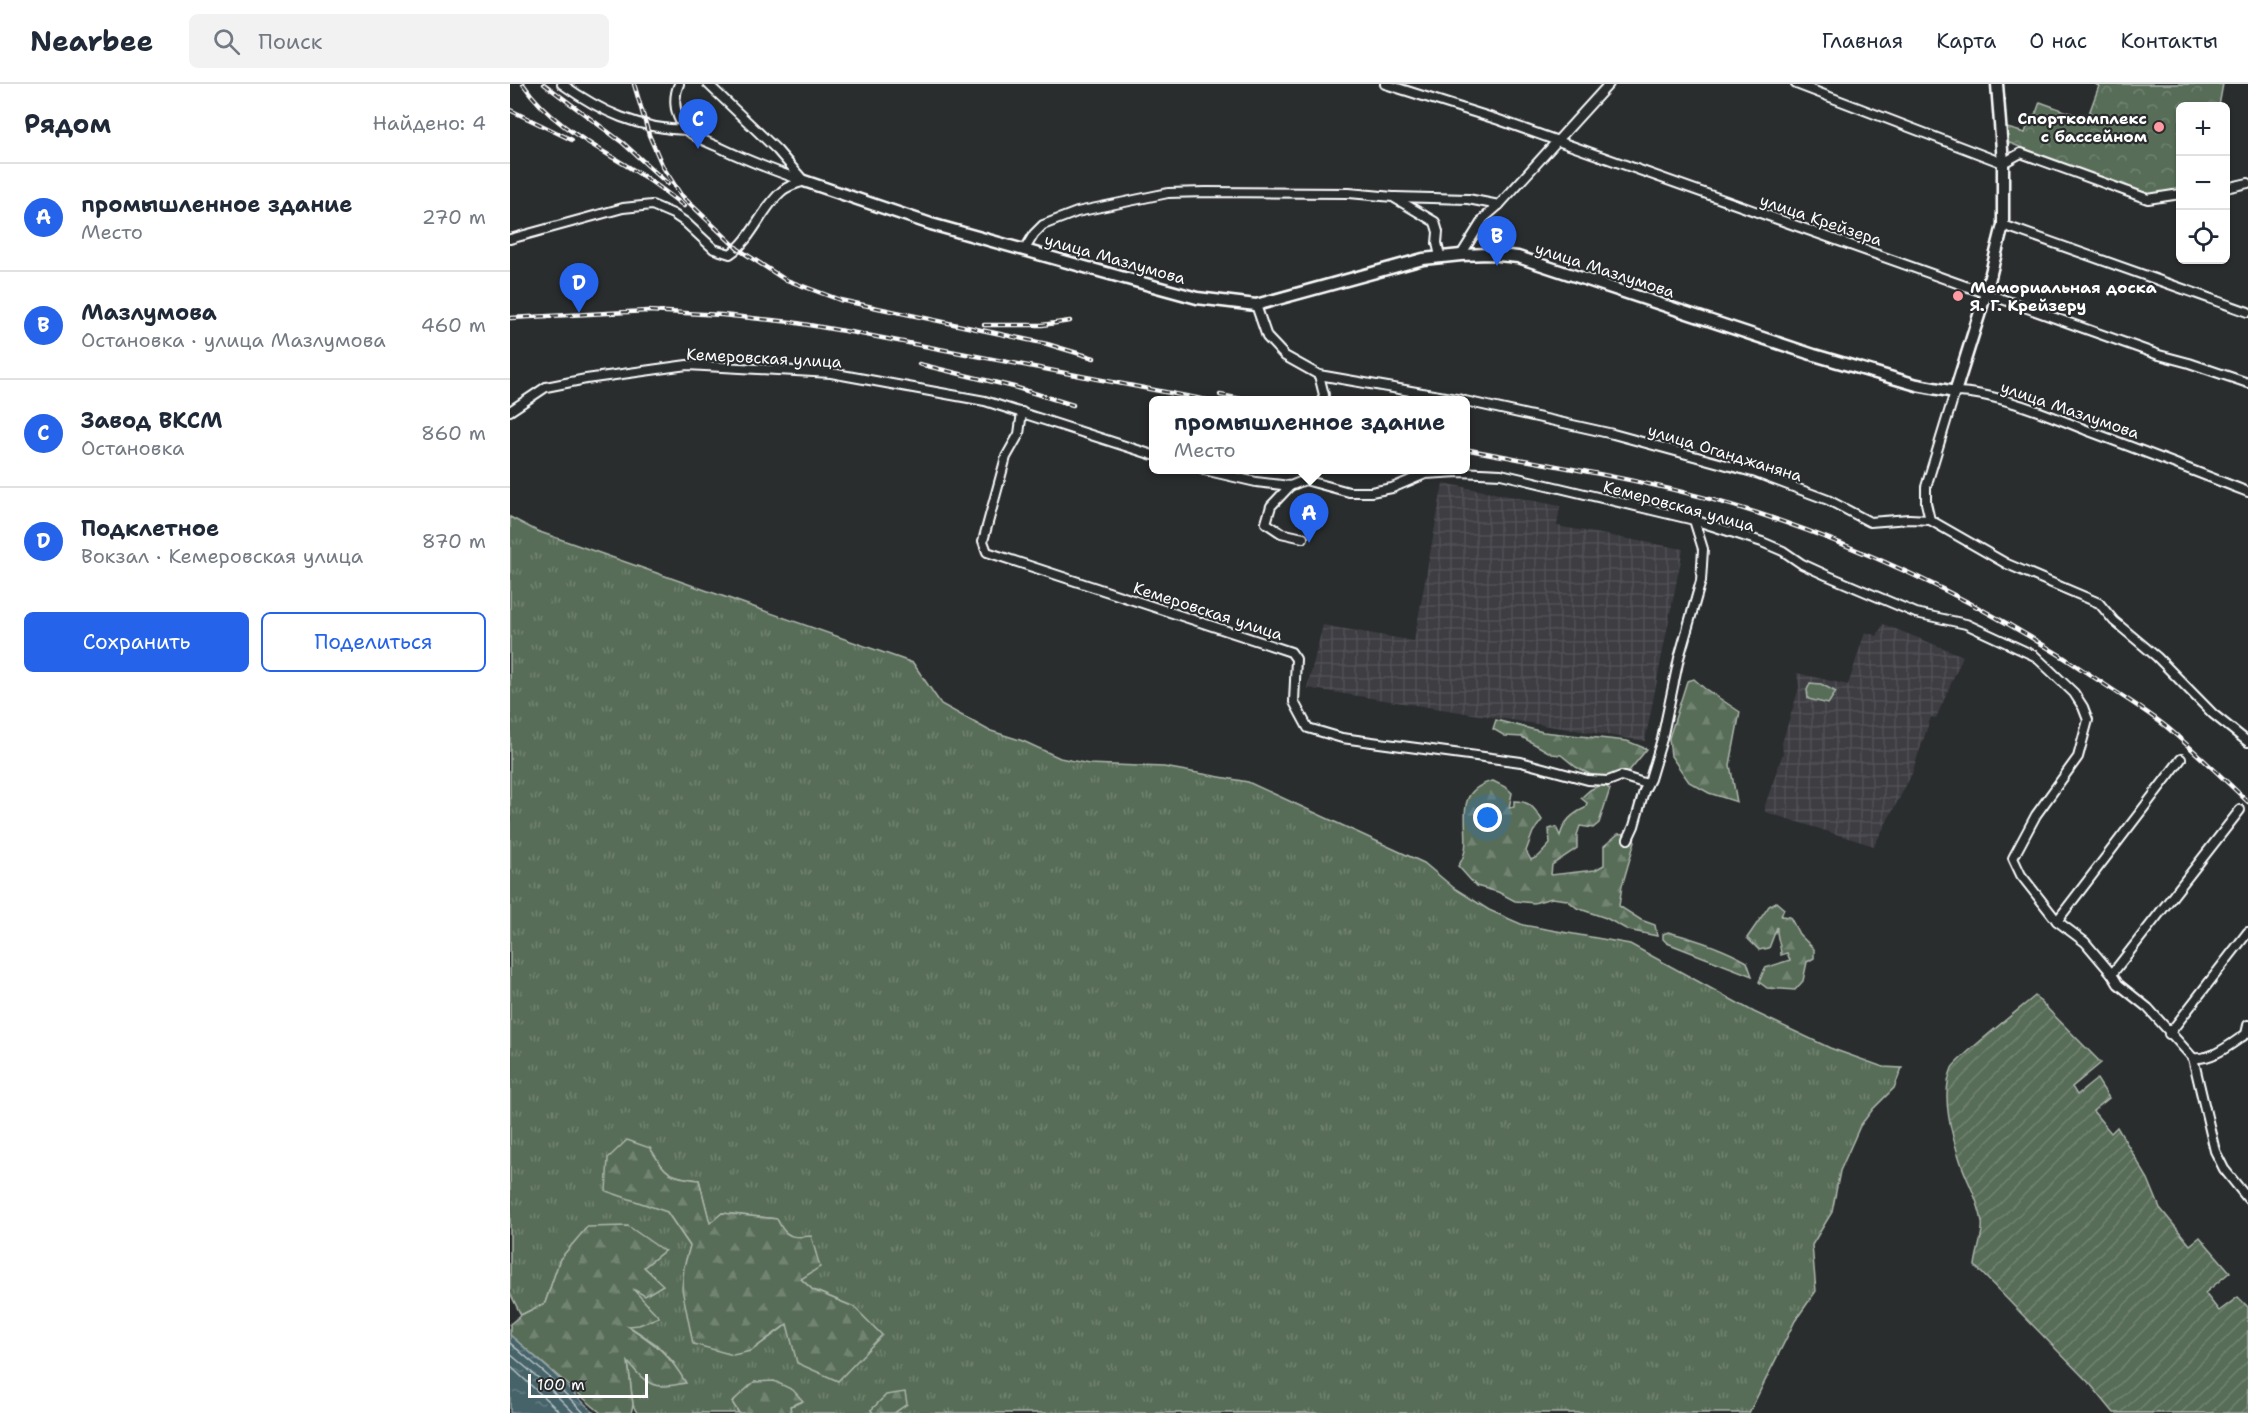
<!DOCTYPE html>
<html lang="ru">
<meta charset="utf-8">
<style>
body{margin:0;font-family:"Shantell Sans",sans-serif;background:#f2f2f3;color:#1f2937}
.controls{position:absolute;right:18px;top:18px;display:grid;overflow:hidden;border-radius:9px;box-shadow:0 2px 4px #0004}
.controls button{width:54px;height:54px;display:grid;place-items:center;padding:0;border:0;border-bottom:2px solid #e0e1e3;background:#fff;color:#1f2937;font:30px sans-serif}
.scale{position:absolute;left:18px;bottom:15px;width:120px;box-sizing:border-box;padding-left:6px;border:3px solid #fff;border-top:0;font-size:16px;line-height:21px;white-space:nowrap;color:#fff;-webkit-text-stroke:4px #2a2d2e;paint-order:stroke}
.you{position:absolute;left:978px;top:734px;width:21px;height:21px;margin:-15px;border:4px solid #fff;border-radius:50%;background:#1a73e8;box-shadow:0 0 0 9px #1a73e833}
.badge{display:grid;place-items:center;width:39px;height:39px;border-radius:50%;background:#2563eb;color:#fff;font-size:20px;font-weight:700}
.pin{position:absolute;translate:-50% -50px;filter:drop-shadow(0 2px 3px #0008)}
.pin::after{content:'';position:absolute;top:32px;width:21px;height:18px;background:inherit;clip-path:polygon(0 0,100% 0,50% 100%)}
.popup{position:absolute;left:639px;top:312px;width:321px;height:78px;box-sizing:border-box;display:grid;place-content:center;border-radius:9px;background:#fff;filter:drop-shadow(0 2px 4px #0005);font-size:20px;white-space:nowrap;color:#747a83}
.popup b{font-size:22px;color:#1f2937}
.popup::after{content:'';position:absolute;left:50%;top:100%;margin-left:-12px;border:12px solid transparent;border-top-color:#fff}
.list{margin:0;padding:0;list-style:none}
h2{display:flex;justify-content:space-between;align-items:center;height:78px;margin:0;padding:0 24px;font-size:26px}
h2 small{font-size:20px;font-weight:400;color:#747a83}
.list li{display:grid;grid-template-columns:39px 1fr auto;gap:18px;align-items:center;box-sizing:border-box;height:108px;padding:0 24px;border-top:2px solid #e0e1e3}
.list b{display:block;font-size:22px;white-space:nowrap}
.list p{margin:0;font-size:20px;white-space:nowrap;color:#747a83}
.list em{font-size:20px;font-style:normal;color:#747a83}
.actions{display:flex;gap:12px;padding:18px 24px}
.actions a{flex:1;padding:14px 0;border:2px solid #2563eb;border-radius:9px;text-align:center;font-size:21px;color:#2563eb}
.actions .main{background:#2563eb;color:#fff}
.icon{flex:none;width:33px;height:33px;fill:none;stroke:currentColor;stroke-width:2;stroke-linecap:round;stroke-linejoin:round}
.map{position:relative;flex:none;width:1738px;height:1329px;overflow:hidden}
header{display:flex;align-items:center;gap:36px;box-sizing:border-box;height:84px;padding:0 30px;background:#fff;border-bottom:2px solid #e0e1e3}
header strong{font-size:28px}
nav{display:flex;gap:33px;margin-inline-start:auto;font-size:21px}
.search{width:420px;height:54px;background:#f2f2f3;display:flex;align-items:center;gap:15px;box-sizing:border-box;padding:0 21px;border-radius:9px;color:#747a83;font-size:22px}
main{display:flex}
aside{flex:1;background:#fff}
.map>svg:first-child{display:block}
</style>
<header>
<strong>Nearbee</strong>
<div class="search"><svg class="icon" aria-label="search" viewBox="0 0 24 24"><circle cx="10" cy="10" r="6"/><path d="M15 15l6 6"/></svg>Поиск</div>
<nav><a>Главная</a><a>Карта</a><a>О нас</a><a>Контакты</a></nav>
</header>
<main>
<aside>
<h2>Рядом<small>Найдено: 4</small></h2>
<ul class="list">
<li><span class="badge">A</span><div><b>промышленное здание</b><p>Место</p></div><em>270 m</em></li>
<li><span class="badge">B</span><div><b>Мазлумова</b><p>Остановка · улица Мазлумова</p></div><em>460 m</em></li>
<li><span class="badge">C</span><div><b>Завод ВКСМ</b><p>Остановка</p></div><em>860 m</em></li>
<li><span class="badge">D</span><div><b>Подклетное</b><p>Вокзал · Кемеровская улица</p></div><em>870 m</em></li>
</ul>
<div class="actions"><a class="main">Сохранить</a><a>Поделиться</a></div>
</aside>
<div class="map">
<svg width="1738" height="1329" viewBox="0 0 1738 1329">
<defs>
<pattern id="industrial-grid" width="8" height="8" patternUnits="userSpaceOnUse" patternTransform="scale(1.5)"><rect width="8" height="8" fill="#3c3d43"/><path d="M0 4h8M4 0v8" fill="none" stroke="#505056"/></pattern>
<pattern id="grass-tufts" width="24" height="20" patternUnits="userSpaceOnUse" patternTransform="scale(1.5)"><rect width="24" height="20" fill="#586d58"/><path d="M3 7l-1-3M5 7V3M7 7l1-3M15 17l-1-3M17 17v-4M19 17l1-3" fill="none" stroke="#718371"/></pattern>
<pattern id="forest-firs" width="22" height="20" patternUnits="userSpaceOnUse" patternTransform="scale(1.5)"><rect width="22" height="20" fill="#586d58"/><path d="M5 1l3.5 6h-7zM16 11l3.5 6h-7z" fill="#718371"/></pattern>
<pattern id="park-crowns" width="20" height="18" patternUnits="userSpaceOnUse" patternTransform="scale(1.5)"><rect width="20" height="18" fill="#586d58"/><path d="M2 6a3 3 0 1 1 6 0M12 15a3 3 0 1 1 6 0" fill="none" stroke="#718371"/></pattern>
<pattern id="garden-furrows" width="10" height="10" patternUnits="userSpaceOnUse" patternTransform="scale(1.5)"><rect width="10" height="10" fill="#586d58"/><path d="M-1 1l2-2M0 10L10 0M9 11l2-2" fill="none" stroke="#718371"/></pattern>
<pattern id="water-ripples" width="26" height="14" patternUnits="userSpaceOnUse" patternTransform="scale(1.5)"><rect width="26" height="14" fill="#47646b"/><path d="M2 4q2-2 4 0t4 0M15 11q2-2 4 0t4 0" fill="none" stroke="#637b81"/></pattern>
</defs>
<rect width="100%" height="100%" fill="#2a2d2e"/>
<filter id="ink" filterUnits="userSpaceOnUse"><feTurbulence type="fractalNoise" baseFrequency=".0167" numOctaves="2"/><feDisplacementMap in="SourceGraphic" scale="12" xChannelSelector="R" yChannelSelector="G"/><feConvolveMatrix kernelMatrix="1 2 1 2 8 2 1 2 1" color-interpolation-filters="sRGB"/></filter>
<g filter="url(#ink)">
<g fill="url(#industrial-grid)">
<polygon points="933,399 1050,422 1047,442 1173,465 1135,657 797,604 813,541 904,557"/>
<polygon points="1373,540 1453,572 1426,634 1421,633 1401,692 1364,762 1255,728 1255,721 1273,669 1272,659 1289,604 1287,589 1338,601 1355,548 1367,552"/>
</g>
<path fill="url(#grass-tufts)" stroke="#acb6ac" stroke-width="1.5" fill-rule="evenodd" d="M0,433l27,14 376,132 28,41 47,26 35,11 37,17 29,6 75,3 84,15 176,81 30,25 35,22 34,15 107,19 124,68 76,36 53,19 19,1 -8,20 -21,21 -13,17 -20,45 -8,41 -20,33 4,46 -21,30 -46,92h-855l13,-9 -36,6 2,3h-82l-1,-7 12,-4h-70l7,11h-102l-4,-8 -5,-44 46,2 -18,-19 -29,-19 4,-39 31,-1 -18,-18 20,-16 -104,8 -15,44 -24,12 -11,-22zM140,1064c16,26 18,28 49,32l11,44 12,-11 55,6 6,12 10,6 8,42 12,11 41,17 -66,17 -37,27 -67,-84 6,-21 -23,-34z"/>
<g fill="url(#forest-firs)" stroke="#acb6ac" stroke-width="1.5">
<polygon points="1184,595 1194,604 1230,628 1220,681 1227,718 1199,709 1179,698 1161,672 1159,654 1177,597"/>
<polygon points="1300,599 1311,600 1326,608 1318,620 1298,615 1297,606"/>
<polygon points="986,636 1033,648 1117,657 1137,665 1119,687 1087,694 1066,683 1051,671 1042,670 1012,653 995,652 983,645"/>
<path d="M983,697l14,7 5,5 -3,15 5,-1v-6c15,0 20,6 28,19l-9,12 -7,19 5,9 8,-4 11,-12 -1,-15 7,-2 4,9c4,-15 12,-22 25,-28l2,-5 -6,-5 9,-8 12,-6 8,5 -11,34 -6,5 -13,-2 -3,9v13l-25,17 -1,10 44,-5 9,-5v-19l14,-12 13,-1 4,8 -13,45 -3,20 22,14 14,5 2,11 -29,-6 -22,-12 -29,-10 -10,-8 -15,-2 -18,5 -19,-2 -17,-9 -22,-6 -18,-20c22,-27 -15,-73 35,-85z"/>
<path d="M1266,818l8,7 -3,7 9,1 9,17 15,15v9l-7,4 -4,19 -8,9 -28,-2 -8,-6 6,-14 25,-8 -3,-7 -6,2c0,-10 -5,-18 -4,-28l-8,21 -10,2 -12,-12 22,-32z"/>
<path d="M1158,848c27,7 55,16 79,30l5,14 -85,-33 -4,-4v-5z"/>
<path d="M117,1056l23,8c17,27 17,28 49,32l11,43 12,-10 55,6c9,19 14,19 34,17l9,31 -19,12 12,11 41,17 28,28 -44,46 -41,-18 -10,-39 -36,27 -18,4 -40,-11 -11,-55 2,-22 6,-21 -23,-34 -61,-21 2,-33z"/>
<path d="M118,1142l36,25 -20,16 19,18 -18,11 -12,-7 26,28 -20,8 -11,1c28,18 41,28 58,57 -32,6 -37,5 -58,-21l5,43 -2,8h-30l-91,-78v-11l11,-9 24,-12 15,-44 27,-32z"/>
<polygon points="264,1297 283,1306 293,1317 280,1322 281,1329 229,1329 222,1318 244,1298"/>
<polygon points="395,1308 397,1320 384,1329 363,1329 361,1326 376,1311"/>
</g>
<polygon fill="url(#park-crowns)" stroke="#acb6ac" stroke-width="1.5" points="1585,0 1713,0 1709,22 1670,22 1670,105 1635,112 1497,58 1497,44 1515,49 1520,34 1526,29 1530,18 1577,35 1589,2"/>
<path fill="url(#garden-furrows)" stroke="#acb6ac" stroke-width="1.5" d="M1525,912l66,67 -29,24 5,8 20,-16 12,19 -16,13 18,22 6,-6 31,52 12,29 30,37 10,-8 30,35 -25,21 14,18 19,-14 10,10v106h-134l-23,-28 -116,-119c1,-13 9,-33 7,-44 -3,-21 -13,-37 -20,-56 -10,-29 -22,-69 -10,-98 4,-9 70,-61 83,-72z"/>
<polygon fill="url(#water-ripples)" stroke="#91a2a6" stroke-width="1.5" points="0,1251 41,1287 84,1329 0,1329"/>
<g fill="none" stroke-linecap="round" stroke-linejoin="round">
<g stroke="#b5c1c4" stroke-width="1.5">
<polyline points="0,1259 37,1291 74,1329"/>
<polyline points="0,1270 32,1297 64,1329"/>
<polyline points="0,1282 51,1329"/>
</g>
<g stroke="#fff" stroke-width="12">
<g id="street">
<path d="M52,0c39,28 77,45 125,46"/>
<path d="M169,0c-7,15 -4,36 9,47 9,8 22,12 33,17 27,13 54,23 83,33"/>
<polyline points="198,0 267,66 293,96"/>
<polyline points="875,0 989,36 1649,271 1679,279 1738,299"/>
<polyline points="1286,0 1493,79 1511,69 1638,115 1670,110"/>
<polyline points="1716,104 1738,99"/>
<polyline points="885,113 958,115 989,121"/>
<polyline points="1493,141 1738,228"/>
<path d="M0,155l113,-31 29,-3 21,9 12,8 29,27 16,5c22,-14 32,-46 52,-63 5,-5 15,-7 22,-10"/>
<polyline points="515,165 524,150 533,141 567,128 658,109 696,108 839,109 883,113 925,138 928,148 927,159 930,172"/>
<polyline points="951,171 974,134 989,121 1099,0"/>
<polyline points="746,221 757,253 775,272 809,291 952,316"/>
<polyline points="809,291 814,311 812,316"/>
<polyline points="955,317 1103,350 1246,389 1318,416 1360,438 1399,435 1420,436 1497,480 1589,519 1604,537 1647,573 1703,630 1738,658"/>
<polyline points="0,327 36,303 76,295 177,281 321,289 475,317 643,371"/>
<polyline points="512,328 509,350 496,373 473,457 477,468 781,568 786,575 784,618 798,644 832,654 1011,678 1078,696 1098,697 1111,692 1137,700"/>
<polyline points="694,386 746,398 780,402 795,396 839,408 861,408 882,404 915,390 949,388 991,390 1184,436 1252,458 1273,467 1292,480 1316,491 1406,529 1456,540 1525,572 1564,609 1573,623 1578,636 1568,673 1526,731 1503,774 1511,791 1547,837 1575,858 1602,890 1608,900 1638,924 1683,974 1705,1067 1714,1085 1738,1115"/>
<polyline points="795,396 797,386"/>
<polyline points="780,402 761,422 756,439 771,449 793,454"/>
<path d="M1420,436l-4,-17v-16l29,-95c39,0 94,23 131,38 54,20 108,41 162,62"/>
<polyline points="1118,755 1124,742 1134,707 1140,695 1152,655 1169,574 1191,497 1193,465 1184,436"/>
<polyline points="1547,837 1671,675"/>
<polyline points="1602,890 1730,726"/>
<polyline points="1659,950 1738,848"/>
<path d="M1683,974c20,2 38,-14 53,-24l2,-9"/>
</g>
</g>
<g stroke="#fff" stroke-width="15">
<polyline id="secondary" points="294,97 421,140 625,197 687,214 746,221 913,175 951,171 979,170 1008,173 1304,271 1407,301 1445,308 1476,209 1493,141 1493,79 1487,0"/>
</g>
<use href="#street" stroke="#2a2d2e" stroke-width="8"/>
<use href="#secondary" stroke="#2a2d2e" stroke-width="10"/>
<g stroke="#fff" stroke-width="4.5">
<g id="rail">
<path d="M13,0c30,44 77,64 120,92 14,9 28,20 41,30"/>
<polyline points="34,0 113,59 158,100"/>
<polyline points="124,0 139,51 153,83 171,111 228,165 274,195 330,216 537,260 584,274"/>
<polyline points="0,26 62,56"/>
<polyline points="0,234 138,227 212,231 281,238 346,249 697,316"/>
<polyline points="474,241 532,241 560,237"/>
<polyline points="409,280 504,303 563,321"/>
<polyline points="710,311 737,316"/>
<path d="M955,365c98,19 197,33 292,64 122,40 238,97 344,169 22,15 46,29 67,46 28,24 54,49 80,74"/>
</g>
</g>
<use href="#rail" stroke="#2a2d2e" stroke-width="2" stroke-dasharray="7" stroke-linecap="butt"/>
</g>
</g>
<g fill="#ff9aa2" stroke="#2a2d2e" stroke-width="2">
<circle cx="1649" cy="43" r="6"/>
<circle cx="1448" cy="212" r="6"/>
</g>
<g text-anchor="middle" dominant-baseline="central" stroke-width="4.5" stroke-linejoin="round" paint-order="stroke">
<g font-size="16" font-weight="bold" fill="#fff" stroke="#2a2d2e" text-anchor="end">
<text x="1637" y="34">Спорткомплекс<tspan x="1637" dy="18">с бассейном</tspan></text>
<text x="1460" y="203" text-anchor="start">Мемориальная доска<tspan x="1460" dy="18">Я. Г. Крейзеру</tspan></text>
</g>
<g font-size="16" fill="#fff" stroke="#2a2d2e">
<text transform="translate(1311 136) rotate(19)">улица Крейзера</text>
<text transform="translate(605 175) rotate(16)">улица Мазлумова</text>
<text transform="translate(1095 186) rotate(18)">улица Мазлумова</text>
<text transform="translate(254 274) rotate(3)">Кемеровская улица</text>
<text transform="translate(1560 326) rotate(19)">улица Мазлумова</text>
<text transform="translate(1215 369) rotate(17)">улица Оганджаняна</text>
<text transform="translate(1169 422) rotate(15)">Кемеровская улица</text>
<text transform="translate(698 527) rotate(18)">Кемеровская улица</text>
</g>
</g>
</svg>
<div class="controls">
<button>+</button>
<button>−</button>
<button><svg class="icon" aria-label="locate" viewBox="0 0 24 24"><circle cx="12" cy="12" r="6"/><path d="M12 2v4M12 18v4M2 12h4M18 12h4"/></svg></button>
</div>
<div class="scale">100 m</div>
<div class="you"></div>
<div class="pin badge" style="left:799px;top:459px">A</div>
<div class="popup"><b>промышленное здание</b>Место</div>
<div class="pin badge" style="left:987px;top:182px">B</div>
<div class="pin badge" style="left:188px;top:65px">C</div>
<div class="pin badge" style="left:69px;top:229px">D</div>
</div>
</main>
